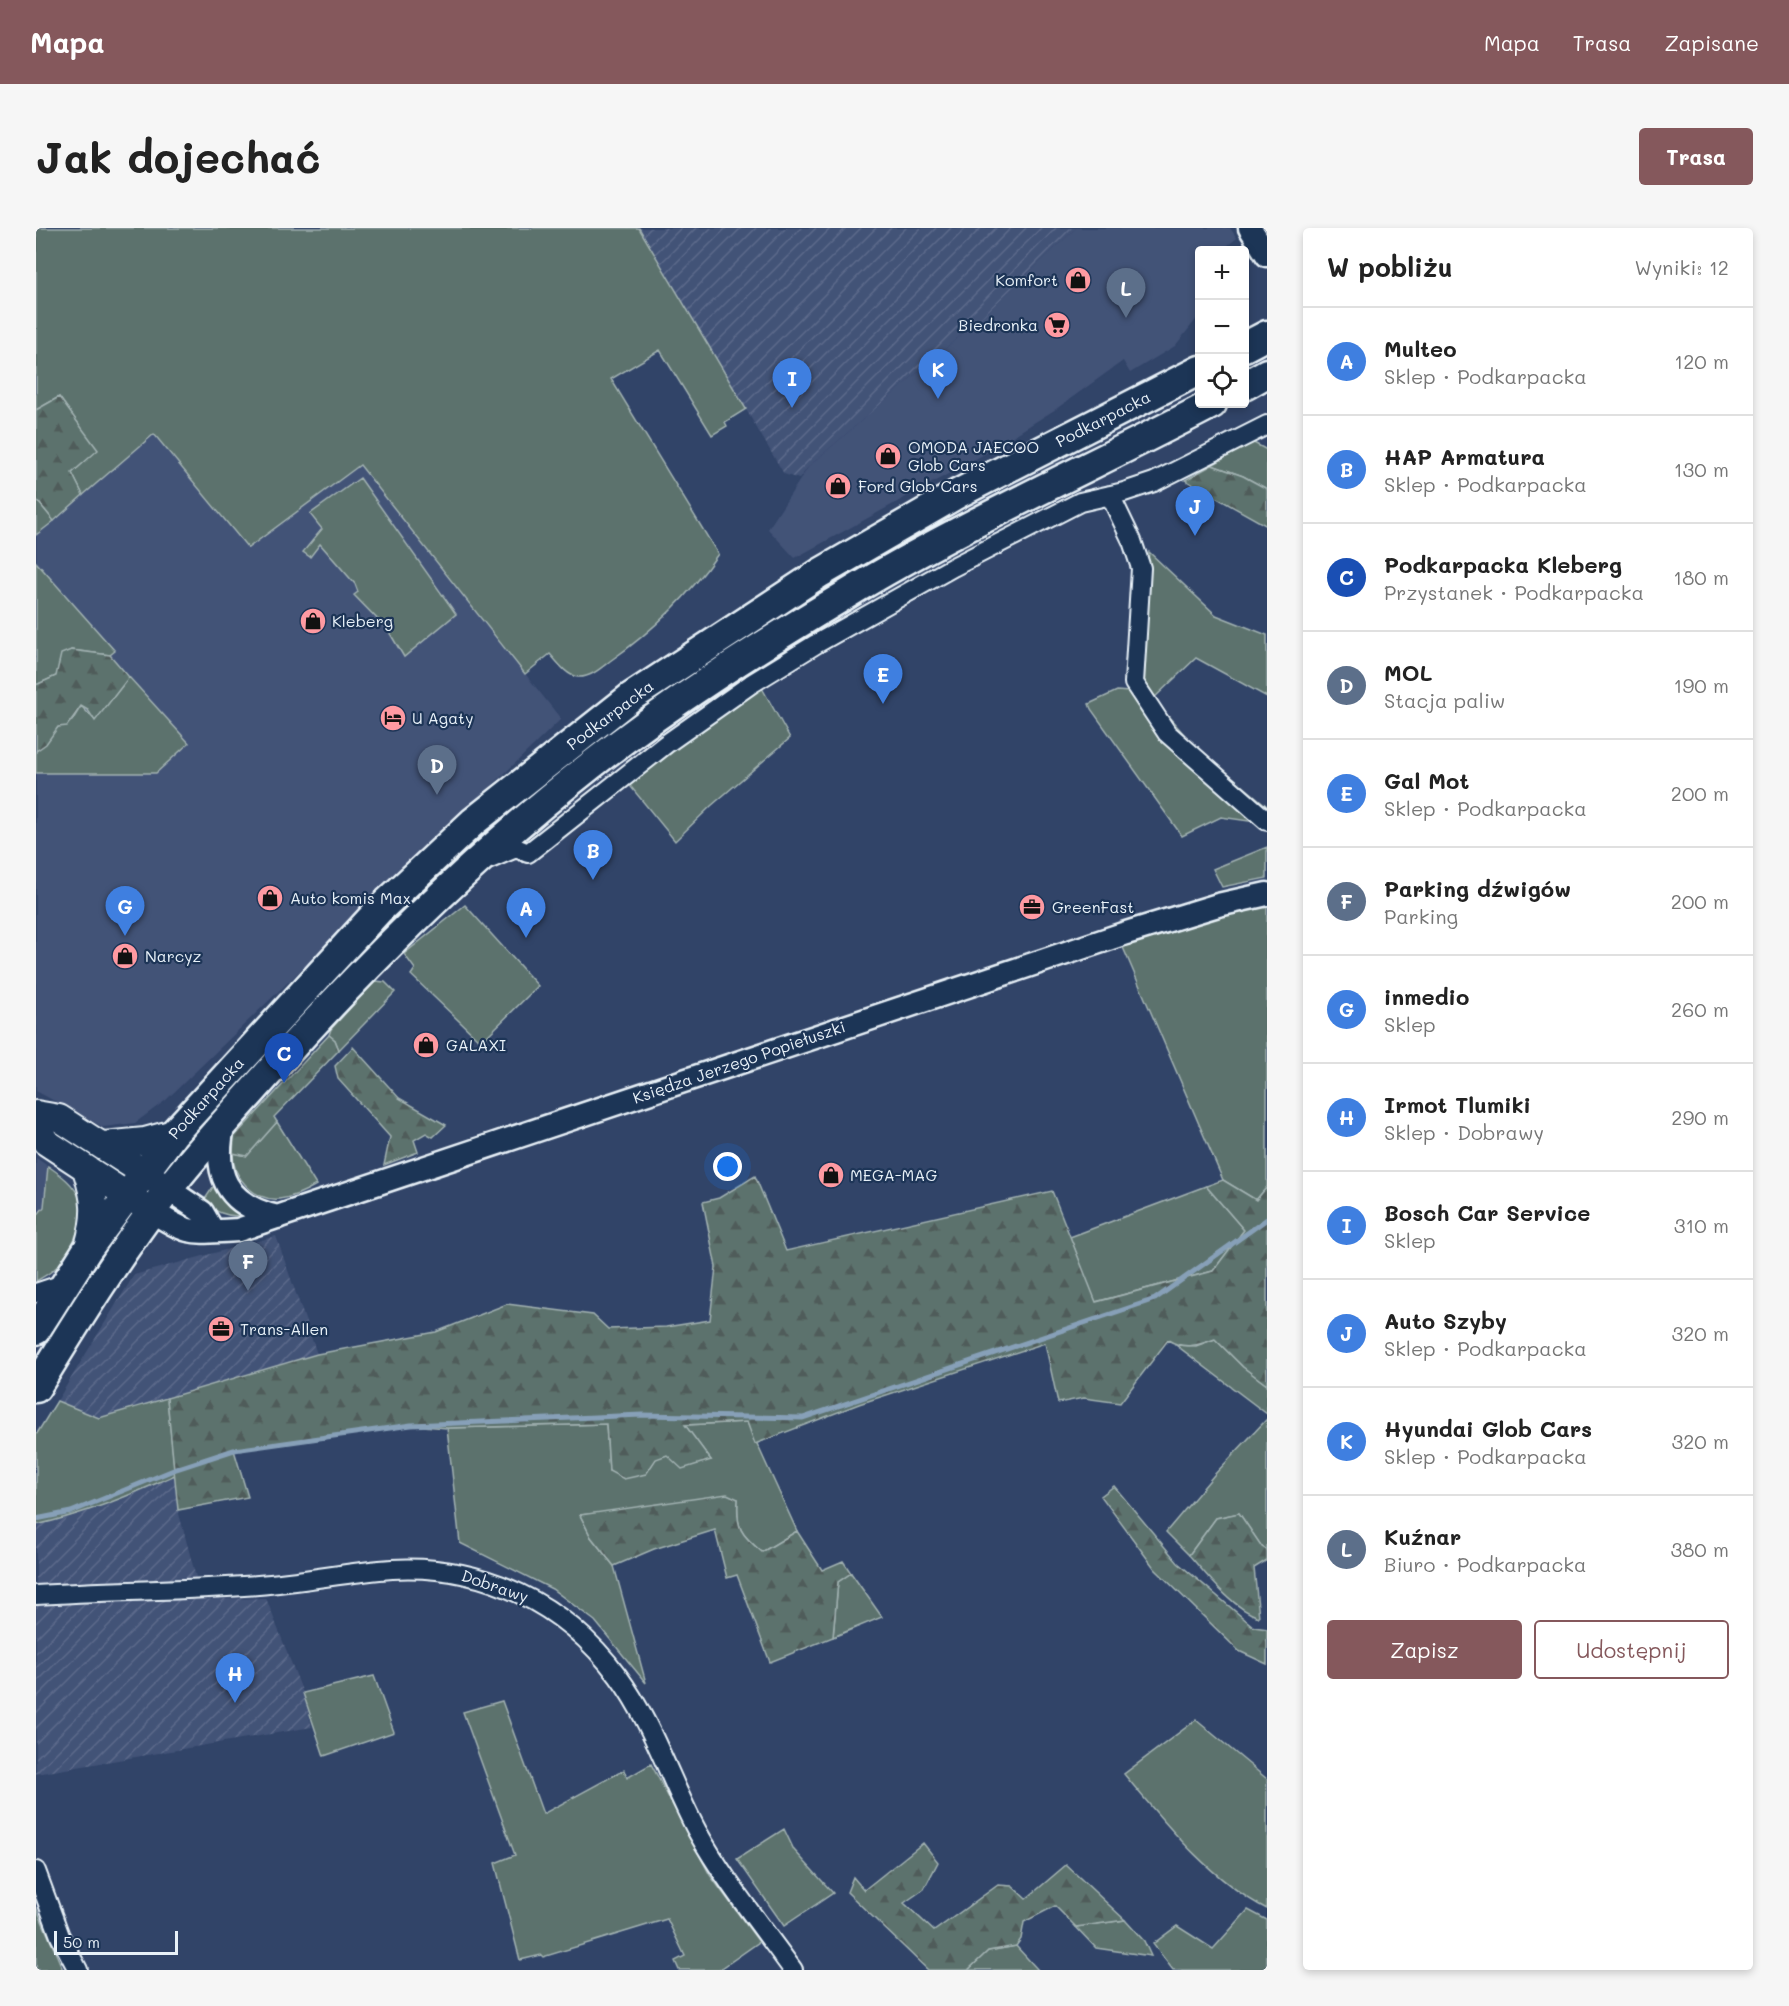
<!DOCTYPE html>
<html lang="pl">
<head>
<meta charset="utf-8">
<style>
	body { margin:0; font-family:Mali,sans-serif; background:#f6f6f6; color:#222 }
	.controls { position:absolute; right:18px; top:18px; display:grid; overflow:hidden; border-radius:6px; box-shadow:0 3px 9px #0003 }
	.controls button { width:54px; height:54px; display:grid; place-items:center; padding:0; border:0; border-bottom:2px solid #e0e0e0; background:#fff; color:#222; font:30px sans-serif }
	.scale { position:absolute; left:18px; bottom:15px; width:124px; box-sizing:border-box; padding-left:6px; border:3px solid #e8f1f8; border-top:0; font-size:16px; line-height:21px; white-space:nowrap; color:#e8f1f8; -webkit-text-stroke:4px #1d3557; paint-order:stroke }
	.you { position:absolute; left:692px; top:939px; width:21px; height:21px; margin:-15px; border:4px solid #fff; border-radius:50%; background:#1a73e8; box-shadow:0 0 0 9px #1a73e833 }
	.badge { display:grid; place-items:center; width:39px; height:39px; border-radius:50%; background:#85585c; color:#fff; font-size:20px; font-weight:700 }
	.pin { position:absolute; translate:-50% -50px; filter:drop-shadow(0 2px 3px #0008) }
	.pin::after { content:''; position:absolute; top:32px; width:21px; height:18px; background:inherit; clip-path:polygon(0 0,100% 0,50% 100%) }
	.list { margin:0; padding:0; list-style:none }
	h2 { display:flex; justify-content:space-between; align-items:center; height:78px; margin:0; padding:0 24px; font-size:26px }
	h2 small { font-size:20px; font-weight:400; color:#767676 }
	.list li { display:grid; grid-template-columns:39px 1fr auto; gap:18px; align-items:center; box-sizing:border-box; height:108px; padding:0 24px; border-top:2px solid #e0e0e0 }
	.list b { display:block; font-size:22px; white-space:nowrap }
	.list p { margin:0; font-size:20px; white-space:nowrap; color:#767676 }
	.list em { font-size:20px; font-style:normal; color:#767676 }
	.actions { display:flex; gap:12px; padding:18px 24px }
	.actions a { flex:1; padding:14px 0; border:2px solid #85585c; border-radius:6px; text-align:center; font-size:21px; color:#85585c }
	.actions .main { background:#85585c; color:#fff }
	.icon { flex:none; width:33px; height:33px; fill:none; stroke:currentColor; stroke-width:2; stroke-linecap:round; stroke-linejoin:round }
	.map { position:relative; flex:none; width:1231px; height:1742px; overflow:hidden; border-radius:6px }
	header { display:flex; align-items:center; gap:36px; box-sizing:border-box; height:84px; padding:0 30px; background:#85585c; color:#fff }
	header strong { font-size:28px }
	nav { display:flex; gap:33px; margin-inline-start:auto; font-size:21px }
	.intro { display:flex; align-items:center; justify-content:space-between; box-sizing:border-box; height:144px; padding:0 36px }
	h1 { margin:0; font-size:42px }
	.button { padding:15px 27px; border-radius:6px; background:#85585c; color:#fff; font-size:21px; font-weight:700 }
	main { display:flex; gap:36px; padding:0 36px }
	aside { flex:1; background:#fff; border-radius:6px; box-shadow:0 3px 9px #0003 }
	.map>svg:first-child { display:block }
	.built { fill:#425277 }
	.industrial { fill:url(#industrial-furrows) }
	.green { fill:#5c726d; stroke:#a2b2b2; stroke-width:1.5 }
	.forest { fill:url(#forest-firs); stroke:#a2b2b2; stroke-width:1.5 }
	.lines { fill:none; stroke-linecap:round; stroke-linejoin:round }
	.stream { stroke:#87a0b8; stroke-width:5 }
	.minor-casing { stroke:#e8f1f8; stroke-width:22 }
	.tertiary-casing { stroke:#e8f1f8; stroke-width:27 }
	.secondary-casing { stroke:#e8f1f8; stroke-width:30 }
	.primary-casing { stroke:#e8f1f8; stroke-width:33 }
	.minor { stroke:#1d3557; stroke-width:18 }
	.tertiary { stroke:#1d3557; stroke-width:22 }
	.secondary { stroke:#1d3557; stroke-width:26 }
	.primary { stroke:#1d3557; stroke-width:28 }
	.labels { text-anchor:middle; stroke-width:4.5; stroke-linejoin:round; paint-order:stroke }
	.poi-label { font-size:16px; fill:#e8f1f8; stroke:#1d3557; text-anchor:start }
	.street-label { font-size:16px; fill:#e8f1f8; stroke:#1d3557 }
</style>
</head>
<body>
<header>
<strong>Mapa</strong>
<nav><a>Mapa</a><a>Trasa</a><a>Zapisane</a></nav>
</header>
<div class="intro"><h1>Jak dojechać</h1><a class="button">Trasa</a></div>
<main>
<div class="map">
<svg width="1231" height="1742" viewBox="0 0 1231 1742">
	<defs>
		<pattern id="industrial-furrows" width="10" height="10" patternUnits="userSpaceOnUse" patternTransform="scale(1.5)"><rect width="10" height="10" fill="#425277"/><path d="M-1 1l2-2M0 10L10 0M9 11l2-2" fill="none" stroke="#5d6b8b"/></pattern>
		<pattern id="forest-firs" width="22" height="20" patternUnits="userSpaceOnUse" patternTransform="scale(1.5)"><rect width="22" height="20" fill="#5c726d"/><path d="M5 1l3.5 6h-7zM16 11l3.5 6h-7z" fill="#505b5a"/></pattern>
	</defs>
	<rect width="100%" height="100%" fill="#314468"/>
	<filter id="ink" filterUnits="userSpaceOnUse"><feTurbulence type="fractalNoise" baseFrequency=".0167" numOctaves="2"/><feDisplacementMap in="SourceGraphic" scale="12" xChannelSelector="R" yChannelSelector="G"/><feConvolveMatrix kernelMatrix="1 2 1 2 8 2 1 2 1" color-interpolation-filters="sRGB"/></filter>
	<g filter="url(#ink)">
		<path class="built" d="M 1040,0 L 1194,0 L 1201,10 L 1191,18 L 1191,22 L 1164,22 L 1163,88 L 1139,118 L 1094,145 L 1087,133 L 1020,181 L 945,228 L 759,330 L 732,301 L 773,238 L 948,87 Z
			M 118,206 L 212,320 L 324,237 L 525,491 L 130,872 L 99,895 L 67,899 L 0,863 L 0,545 L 120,545 L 153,515 L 74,427 L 79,422 L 0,334 L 0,307 Z
			M 0,930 L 12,938 L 8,979 L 0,989 Z"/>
		<path class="industrial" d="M 603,0 L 1040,0 L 948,87 L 773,238 L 763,251 L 748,246 Z
			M 240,1008 L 281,1126 L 63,1190 L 21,1173 L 98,1047 Z
			M 139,1247 L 142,1282 L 160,1349 L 150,1372 L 230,1370 L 267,1465 L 276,1499 L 0,1546 L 0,1297 L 35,1289 L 84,1272 Z"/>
		<path class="green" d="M 0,0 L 603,0 L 710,181 L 689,194 L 691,198 L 676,207 L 624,122 L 575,151 L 682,326 C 652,369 617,403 574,433 C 565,440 554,450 542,449 C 531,448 521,434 514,426 L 489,446 L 324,237 L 212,320 L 118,206 L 47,267 L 36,245 L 61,222 L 23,169 L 0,182 Z
			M 1216,214 L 1231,222 L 1231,261 L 1207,248 L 1176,237 Z
			M 324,250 L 420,386 L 368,429 L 352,402 L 318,367 L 322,364 L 319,356 L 284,316 L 274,329 L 267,324 L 286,301 L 274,286 Z
			M 0,271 L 18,293 L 0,307 Z
			M 1113,324 L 1180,387 L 1231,407 L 1231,469 L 1160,430 L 1117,471 L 1155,514 L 1231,578 L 1231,586 C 1190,550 1126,507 1105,456 C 1098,439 1111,348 1113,324 Z
			M 0,334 L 79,423 L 74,427 L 35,422 L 20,448 L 0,457 Z
			M 93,449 L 153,515 L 120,545 L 0,545 L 0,523 L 22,499 L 36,493 L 45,478 L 59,492 Z
			M 726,460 L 754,510 L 675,578 L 639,613 L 591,554 Z
			M 1081,463 L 1093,464 L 1220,594 L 1185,589 L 1146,608 L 1055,481 L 1053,476 Z
			M 1231,619 L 1231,650 L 1186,659 L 1177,641 Z
			M 1231,675 L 1231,959 L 1220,972 L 1187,952 L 1086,717 Z
			M 429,677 L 502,758 L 445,814 L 375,747 L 379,741 L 368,726 Z
			M 339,753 L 349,754 L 359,764 L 303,822 L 299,812 L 293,807 L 295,801 Z
			M 241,894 L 280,957 C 270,963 255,970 243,971 C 218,973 196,949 197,925 L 211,928 Z
			M 12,938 C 25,947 38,956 44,971 C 52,991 32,1031 16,1043 C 11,1047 5,1050 0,1053 L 0,989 L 8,979 Z
			M 181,953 L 205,981 L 206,987 C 191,990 179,983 167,974 Z
			M 1170,958 L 1208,1002 L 1177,1043 L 1059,1074 L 1034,1009 Z
			M 1179,1111 L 1207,1139 L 1231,1157 L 1231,1186 L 1140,1117 L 1160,1118 Z
			M 131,1170 L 139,1247 C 93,1268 49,1286 0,1297 L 0,1207 L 21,1173 L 63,1190 Z
			M 1231,1191 L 1231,1322 L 1226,1319 L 1203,1285 L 1180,1290 L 1153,1327 L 1130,1304 L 1178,1247 Z
			M 711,1194 L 761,1303 L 726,1324 C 704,1306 700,1300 702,1271 L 544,1287 L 555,1309 L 578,1338 L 610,1455 L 559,1393 L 516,1361 L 424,1315 L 411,1200 L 570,1196 L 573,1243 L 610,1246 L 620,1230 L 631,1227 L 675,1232 L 649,1197 Z
			M 815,1345 L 846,1389 L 797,1409 L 802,1354 Z
			M 338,1448 L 358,1504 L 288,1528 L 267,1465 Z
			M 466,1473 L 507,1586 L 588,1542 L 591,1550 L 615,1536 L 674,1647 L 723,1714 L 683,1742 L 643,1742 L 639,1733 L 649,1728 L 631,1691 L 507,1729 L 505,1727 L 484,1732 L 459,1635 L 479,1627 L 427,1484 Z
			M 1160,1492 L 1231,1551 L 1231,1681 C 1173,1651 1129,1595 1088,1546 Z
			M 748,1601 L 758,1622 L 797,1665 L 748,1698 L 701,1631 Z
			M 0,1679 L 27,1742 L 0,1742 Z
			M 1212,1682 L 1231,1692 L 1231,1742 L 1137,1742 L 1117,1716 L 1141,1698 L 1177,1721 Z
			M 1089,1692 L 1108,1713 L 1115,1728 L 1060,1720 L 1040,1699 Z
			M 980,1718 L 1002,1742 L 932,1742 L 952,1723 Z"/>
		<path class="forest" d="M 23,169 L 62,222 L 36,245 L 47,267 L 18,293 L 0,271 L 0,182 Z
			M 1176,237 L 1207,248 L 1231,261 L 1231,298 L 1149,252 Z
			M 35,422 L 74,427 L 93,449 L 59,493 L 52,482 L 45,478 L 31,498 L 22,499 L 10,516 L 0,523 L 0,457 L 20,448 L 25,426 Z
			M 293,807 L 299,812 L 303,822 L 238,889 L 241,894 L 211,928 L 197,925 L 198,909 Z
			M 317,819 L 363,870 L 410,897 L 397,909 L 390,905 L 378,912 L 382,924 L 348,937 L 354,909 L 302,851 L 299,838 Z
			M 719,948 L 750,1023 L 1016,963 L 1060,1074 L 1177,1043 L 1208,1002 L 1170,958 L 1187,952 L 1220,972 L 1231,959 L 1231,1157 L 1207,1139 L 1179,1111 C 1163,1117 1148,1122 1132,1112 L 1084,1175 L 1048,1170 L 1022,1175 L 1009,1115 L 823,1176 L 719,1216 L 711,1194 L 649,1197 L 675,1232 L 646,1241 L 631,1227 L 620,1231 L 610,1246 L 588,1251 L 573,1243 L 570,1196 L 411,1200 L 375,1197 L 198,1222 L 212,1269 L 142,1282 L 131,1170 L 281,1126 L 400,1104 L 471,1076 L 557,1087 L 572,1101 L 630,1099 L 674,1092 L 680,1039 L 667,974 L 683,970 Z
			M 1078,1258 L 1142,1335 L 1218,1399 L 1231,1401 L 1231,1436 L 1203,1423 L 1119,1341 L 1065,1268 Z
			M 691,1266 L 702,1271 C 700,1300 704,1306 726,1324 L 761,1303 L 786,1342 L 807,1333 L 815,1345 L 802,1354 L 797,1409 L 734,1434 L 701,1347 L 691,1350 L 679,1302 L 618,1321 L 578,1338 L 555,1309 L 544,1287 Z
			M 1203,1285 L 1226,1319 L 1231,1322 L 1231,1332 L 1218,1340 L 1223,1389 C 1197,1381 1170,1346 1153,1327 L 1180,1290 Z
			M 887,1615 L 902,1634 L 888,1661 L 868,1675 L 898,1703 L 962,1657 L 976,1658 L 990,1671 L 1030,1637 L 1089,1692 L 1040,1699 L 1019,1678 L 988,1694 L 985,1711 L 980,1718 L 952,1723 L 932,1742 L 892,1742 L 811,1664 L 817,1649 L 828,1662 Z"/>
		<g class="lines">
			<path class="stream" d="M 0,1291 L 35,1284 L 140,1241 L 198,1222 L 375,1197 L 606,1187 L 767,1190 L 1119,1071 L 1231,991"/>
			<defs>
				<path id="minor" d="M 1074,267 L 1096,313 L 1105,340 L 1098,455 L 1131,505 L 1231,593
					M 454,631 L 480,620 L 492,625 L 630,516 L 715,456 L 780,416 L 917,339 L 1044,274 L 1088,264 L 1118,254 L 1231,197
					M 0,1065 L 30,1055
					M 0,1367 C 74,1362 148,1363 222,1357 C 267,1354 312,1344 356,1341 C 447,1336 528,1375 582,1448 C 616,1494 634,1552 661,1603 C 688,1652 724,1696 757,1742
					M 0,1643 L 24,1708 L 42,1742"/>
				<path id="tertiary" d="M 1214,0 L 1231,27
					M 188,894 C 176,945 189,977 242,989
					M 132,961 L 166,984 L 177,1003
					M 116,983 C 155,1009 157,1004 202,1002 L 1087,706 L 1182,677 L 1231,666"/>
				<path id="secondary" d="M 0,886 L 23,890 L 125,956
					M 0,898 L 10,914 L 109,979
					M 68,917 L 109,913 L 138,905
					M 50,941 C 60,972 61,987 52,1019"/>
				<path id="primary" d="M 1208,119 L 1231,107
					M 1208,158 L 1231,145
					M 0,1102 L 51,1022 L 138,905 L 343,682 L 437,594 L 595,469 L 784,345 L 921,266 L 1164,142
					M 0,1160 C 41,1093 82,1027 130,964 C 163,921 201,881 237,840 C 335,731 439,628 554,538 C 634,475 721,420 808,368 C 926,296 1054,240 1176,176"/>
			</defs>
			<use href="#minor" class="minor-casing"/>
			<use href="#tertiary" class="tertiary-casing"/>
			<use href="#secondary" class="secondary-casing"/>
			<use href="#primary" class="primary-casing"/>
			<use href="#minor" class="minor"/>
			<use href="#tertiary" class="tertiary"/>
			<use href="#secondary" class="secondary"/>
			<use href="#primary" class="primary"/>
		</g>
	</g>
	<defs>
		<symbol id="shop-disc" viewBox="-11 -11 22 22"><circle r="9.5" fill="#ff9aa2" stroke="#1d3557"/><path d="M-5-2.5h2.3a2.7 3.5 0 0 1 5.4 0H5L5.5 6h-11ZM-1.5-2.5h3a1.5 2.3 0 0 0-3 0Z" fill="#111"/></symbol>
		<symbol id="supermarket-disc" viewBox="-11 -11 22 22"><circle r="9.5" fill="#ff9aa2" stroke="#1d3557"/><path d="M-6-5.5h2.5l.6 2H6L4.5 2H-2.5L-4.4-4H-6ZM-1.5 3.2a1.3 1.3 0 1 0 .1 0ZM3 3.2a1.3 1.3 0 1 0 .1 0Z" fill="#111"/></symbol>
		<symbol id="hotel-disc" viewBox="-11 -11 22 22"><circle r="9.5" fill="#ff9aa2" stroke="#1d3557"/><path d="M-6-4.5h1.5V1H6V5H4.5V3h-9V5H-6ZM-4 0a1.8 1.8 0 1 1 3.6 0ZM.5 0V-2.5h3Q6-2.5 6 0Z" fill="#111"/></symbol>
		<symbol id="office-disc" viewBox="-11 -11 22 22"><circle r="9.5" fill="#ff9aa2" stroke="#1d3557"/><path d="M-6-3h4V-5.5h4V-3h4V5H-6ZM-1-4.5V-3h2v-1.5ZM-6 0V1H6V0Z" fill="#111"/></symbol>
	</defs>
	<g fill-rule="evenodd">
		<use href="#shop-disc" x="1027" y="37" width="30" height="30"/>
		<use href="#supermarket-disc" x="1006" y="82" width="30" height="30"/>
		<use href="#shop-disc" x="837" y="213" width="30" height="30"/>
		<use href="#shop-disc" x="787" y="243" width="30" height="30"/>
		<use href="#shop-disc" x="262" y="378" width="30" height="30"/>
		<use href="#hotel-disc" x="342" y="475" width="30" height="30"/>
		<use href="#shop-disc" x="219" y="655" width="30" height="30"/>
		<use href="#office-disc" x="981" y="664" width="30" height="30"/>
		<use href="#shop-disc" x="74" y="713" width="30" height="30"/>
		<use href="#shop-disc" x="375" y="802" width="30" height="30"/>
		<use href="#shop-disc" x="780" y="932" width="30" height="30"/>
		<use href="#office-disc" x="170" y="1086" width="30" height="30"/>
	</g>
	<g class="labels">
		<g class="poi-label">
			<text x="1022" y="58" text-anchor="end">Komfort</text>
			<text x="1002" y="103" text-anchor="end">Biedronka</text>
			<text x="872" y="225">OMODA JAECOO<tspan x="872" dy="18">Glob Cars</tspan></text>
			<text x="822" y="264">Ford Glob Cars</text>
			<text x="296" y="399">Kleberg</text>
			<text x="376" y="496">U Agaty</text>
			<text x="254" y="676">Auto komis Max</text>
			<text x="1016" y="685">GreenFast</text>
			<text x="109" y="734">Narcyz</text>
			<text x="410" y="823">GALAXI</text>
			<text x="814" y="953">MEGA-MAG</text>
			<text x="204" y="1107">Trans-Allen</text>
		</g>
		<g class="street-label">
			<text transform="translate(1067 191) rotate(-27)" y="6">Podkarpacka</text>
			<text transform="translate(574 487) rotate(-37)" y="6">Podkarpacka</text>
			<text transform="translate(703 834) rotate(-19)" y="6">Księdza Jerzego Popiełuszki</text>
			<text transform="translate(170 870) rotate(-48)" y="6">Podkarpacka</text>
			<text transform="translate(459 1358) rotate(19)" y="6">Dobrawy</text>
		</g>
	</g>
</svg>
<div class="controls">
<button>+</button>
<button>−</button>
<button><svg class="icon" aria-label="locate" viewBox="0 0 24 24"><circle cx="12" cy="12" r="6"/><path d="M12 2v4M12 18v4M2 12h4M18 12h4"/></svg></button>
</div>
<div class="scale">50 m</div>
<div class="you"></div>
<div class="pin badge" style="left:490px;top:710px;background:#3f7fe0">A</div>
<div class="pin badge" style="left:557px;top:652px;background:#3f7fe0">B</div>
<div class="pin badge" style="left:248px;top:855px;background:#1a4fb4">C</div>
<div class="pin badge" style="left:401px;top:567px;background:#5c6f8a">D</div>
<div class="pin badge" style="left:847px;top:476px;background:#3f7fe0">E</div>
<div class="pin badge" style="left:212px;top:1063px;background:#5c6f8a">F</div>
<div class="pin badge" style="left:89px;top:708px;background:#3f7fe0">G</div>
<div class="pin badge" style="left:199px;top:1475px;background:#3f7fe0">H</div>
<div class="pin badge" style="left:756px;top:180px;background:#3f7fe0">I</div>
<div class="pin badge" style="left:1159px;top:308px;background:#3f7fe0">J</div>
<div class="pin badge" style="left:902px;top:171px;background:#3f7fe0">K</div>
<div class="pin badge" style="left:1090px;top:90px;background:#5c6f8a">L</div>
</div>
<aside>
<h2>W pobliżu<small>Wyniki: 12</small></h2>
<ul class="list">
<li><span class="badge" style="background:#3f7fe0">A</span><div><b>Multeo</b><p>Sklep · Podkarpacka</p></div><em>120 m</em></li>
<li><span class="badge" style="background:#3f7fe0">B</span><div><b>HAP Armatura</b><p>Sklep · Podkarpacka</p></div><em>130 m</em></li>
<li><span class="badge" style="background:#1a4fb4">C</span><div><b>Podkarpacka Kleberg</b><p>Przystanek · Podkarpacka</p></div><em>180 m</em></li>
<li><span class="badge" style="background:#5c6f8a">D</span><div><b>MOL</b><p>Stacja paliw</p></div><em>190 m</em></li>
<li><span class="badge" style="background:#3f7fe0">E</span><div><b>Gal Mot</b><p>Sklep · Podkarpacka</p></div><em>200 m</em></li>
<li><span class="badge" style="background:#5c6f8a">F</span><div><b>Parking dźwigów</b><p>Parking</p></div><em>200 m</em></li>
<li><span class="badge" style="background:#3f7fe0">G</span><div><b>inmedio</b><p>Sklep</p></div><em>260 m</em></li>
<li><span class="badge" style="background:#3f7fe0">H</span><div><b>Irmot Tlumiki</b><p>Sklep · Dobrawy</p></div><em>290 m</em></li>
<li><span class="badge" style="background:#3f7fe0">I</span><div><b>Bosch Car Service</b><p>Sklep</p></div><em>310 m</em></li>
<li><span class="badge" style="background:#3f7fe0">J</span><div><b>Auto Szyby</b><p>Sklep · Podkarpacka</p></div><em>320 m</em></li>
<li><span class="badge" style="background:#3f7fe0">K</span><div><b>Hyundai Glob Cars</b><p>Sklep · Podkarpacka</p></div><em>320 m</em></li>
<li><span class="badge" style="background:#5c6f8a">L</span><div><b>Kuźnar</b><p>Biuro · Podkarpacka</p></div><em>380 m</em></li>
</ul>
<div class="actions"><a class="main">Zapisz</a><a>Udostępnij</a></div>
</aside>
</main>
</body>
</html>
